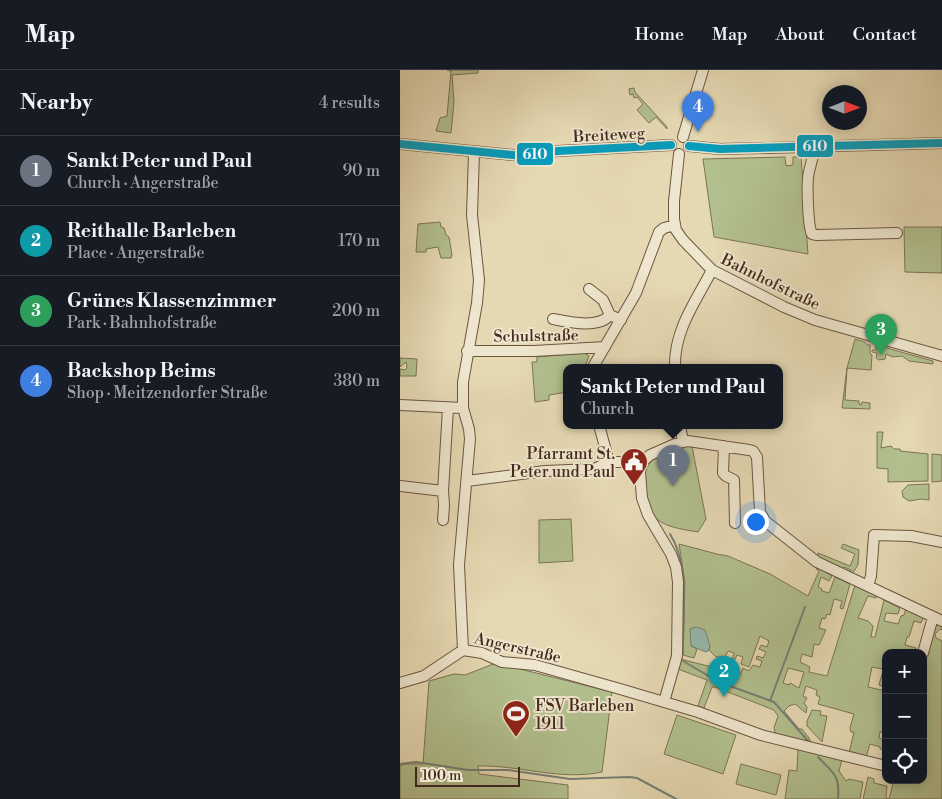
<!DOCTYPE html>
<html lang="en">
<head>
<meta charset="utf-8">
<style>
	body { margin:0; font-family:"Libre Bodoni",serif; background:#20242c; color:#f1f3f6 }
	.controls { position:absolute; right:15px; bottom:15px; display:grid; overflow:hidden; border-radius:10px; box-shadow:0 2px 12px #0003 }
	.controls button { width:45px; height:45px; display:grid; place-items:center; padding:0; border:0; border-bottom:1px solid #363941; background:#171b24; color:#f1f3f6; font:25px sans-serif }
	.compass { position:absolute; left:422px; top:15px; width:45px; height:45px; border-radius:50%; background:#171b24; box-shadow:0 2px 12px #0003; rotate:90deg }
	.scale { position:absolute; left:15px; bottom:12px; width:105px; box-sizing:border-box; padding-left:5px; border:2px solid #45291c; border-top:0; font-size:14px; line-height:18px; white-space:nowrap; color:#45291c; -webkit-text-stroke:4px #eee6ce; paint-order:stroke }
	.you { position:absolute; left:355px; top:451px; width:18px; height:18px; margin:-12px; border:4px solid #fff; border-radius:50%; background:#1a73e8; box-shadow:0 0 0 8px #1a73e833 }
	.badge { display:grid; place-items:center; width:32px; height:32px; border-radius:50%; background:#1a73e8; color:#fff; font-size:16px; font-weight:700 }
	.pin { position:absolute; translate:-50% -41px; filter:drop-shadow(0 1px 2px #0008) }
	.pin::after { content:''; position:absolute; top:26px; width:18px; height:15px; background:inherit; clip-path:polygon(0 0,100% 0,50% 100%) }
	.popup { position:absolute; left:163px; top:294px; width:220px; height:65px; box-sizing:border-box; display:grid; place-content:center; border-radius:10px; background:#171b24; filter:drop-shadow(0 1px 4px #0005); font-size:16px; white-space:nowrap; color:#9ea1a6 }
	.popup b { font-size:19px; color:#f1f3f6 }
	.popup::after { content:''; position:absolute; left:50%; top:100%; margin-left:-10px; border:10px solid transparent; border-top-color:#171b24 }
	.list { margin:0; padding:0; list-style:none }
	h2 { display:flex; justify-content:space-between; align-items:center; height:65px; margin:0; padding:0 20px; font-size:21px }
	h2 small { font-size:16px; font-weight:400; color:#9ea1a6 }
	.list li { display:grid; grid-template-columns:32px 1fr auto; gap:15px; align-items:center; box-sizing:border-box; height:70px; padding:0 20px; border-top:1px solid #363941 }
	.list b { display:block; font-size:19px; white-space:nowrap }
	.list p { margin:0; font-size:16px; white-space:nowrap; color:#9ea1a6 }
	.list em { font-size:16px; font-style:normal; color:#9ea1a6 }
	.icon { flex:none; width:28px; height:28px; fill:none; stroke:currentColor; stroke-width:2; stroke-linecap:round; stroke-linejoin:round }
	.map { position:relative; flex:none; width:542px; height:729px; overflow:hidden }
	header { display:flex; align-items:center; gap:30px; box-sizing:border-box; height:70px; padding:0 25px; background:#171b24; border-bottom:1px solid #363941 }
	header strong { font-size:24px }
	nav { display:flex; gap:28px; margin-inline-start:auto; font-size:18px }
	main { display:flex }
	aside { flex:1; background:#171b24 }
	.map>svg:first-child { display:block }
	.green { fill:#b2c08e; stroke:#7c7455; fill-rule:evenodd }
	.water { fill:#96bab0; stroke:#768075 }
	.lines { fill:none; stroke-linecap:round; stroke-linejoin:round }
	.stream { stroke:#768075; stroke-width:2 }
	.minor-casing { stroke:#6d5542; stroke-width:12 }
	.minor { stroke:#eee6ce; stroke-width:10 }
	.bus-1-casing { stroke:#eee6ce; stroke-width:11 }
	.bus-1 { stroke:#079cbc; stroke-width:8 }
	.labels { text-anchor:middle; stroke-width:4; stroke-linejoin:round; paint-order:stroke }
	.street-label { font-size:16px; fill:#45291c; stroke:#eee6ce }
	.poi-label { font-size:16px; fill:#45291c; stroke:#eee6ce; text-anchor:end }
	.line-badge { stroke:#eee6ce; stroke-width:2 }
	.badge-label { font-size:14px; text-anchor:middle; font-weight:bold; fill:#fff }
</style>
</head>
<body>
<header>
<strong>Map</strong>
<nav><a>Home</a><a>Map</a><a>About</a><a>Contact</a></nav>
</header>
<main>
<aside>
<h2>Nearby<small>4 results</small></h2>
<ul class="list">
<li><span class="badge" style="background:#6b7280">1</span><div><b>Sankt Peter und Paul</b><p>Church · Angerstraße</p></div><em>90 m</em></li>
<li><span class="badge" style="background:#0f9aa8">2</span><div><b>Reithalle Barleben</b><p>Place · Angerstraße</p></div><em>170 m</em></li>
<li><span class="badge" style="background:#2e9e5b">3</span><div><b>Grünes Klassenzimmer</b><p>Park · Bahnhofstraße</p></div><em>200 m</em></li>
<li><span class="badge" style="background:#3f7fe0">4</span><div><b>Backshop Beims</b><p>Shop · Meitzendorfer Straße</p></div><em>380 m</em></li>
</ul>
</aside>
<div class="map">
<svg width="542" height="729" viewBox="0 0 542 729">
	<rect width="100%" height="100%" fill="#e5d9b3"/>
	<filter id="stains"><feTurbulence type="fractalNoise" baseFrequency=".004" numOctaves="4"/><feColorMatrix values="0 0 0 0 .2 0 0 0 0 .09 0 0 0 0 .02 0 0 0 .5 -.17"/></filter>
	<radialGradient id="worn" r=".72"><stop offset=".6" stop-color="#630" stop-opacity="0"/><stop offset="1" stop-color="#630" stop-opacity=".3"/></radialGradient>
	<path class="green" d="M 47,0 L 78,0 L 78,3 L 52,5 L 54,32 L 51,63 L 36,61 L 40,48 L 47,46 L 51,1 Z
		M 234,18 L 235,22 L 267,57 L 267,59 L 256,47 L 249,53 L 237,40 L 243,34 L 237,27 L 234,28 L 233,24 L 230,25 L 229,19 Z
		M 385,87 L 386,96 L 393,95 L 393,87 L 401,87 L 408,184 L 314,167 L 303,89 Z
		M 40,152 L 41,157 L 44,158 L 46,165 L 49,167 L 52,185 L 51,188 L 41,188 L 38,177 L 26,179 L 26,182 L 16,182 L 18,154 Z
		M 504,157 L 542,157 L 542,203 L 505,202 Z
		M 455,269 L 465,272 L 467,275 L 470,275 L 470,283 L 472,285 L 471,300 L 447,298 L 445,330 L 459,331 L 459,334 L 461,335 L 462,332 L 470,333 L 470,339 L 442,338 L 447,298 Z
		M 476,275 L 533,291 L 533,294 L 509,291 L 502,286 L 493,287 L 486,284 L 485,289 L 479,290 L 476,288 L 477,283 L 472,282 L 472,280 L 476,280 Z
		M 184,283 L 189,286 L 185,297 L 167,297 L 167,322 L 149,325 L 149,330 L 135,332 L 132,292 L 137,292 L 137,287 Z
		M 0,288 L 17,289 L 16,306 L 0,306 L 0,299 L 5,300 L 7,298 L 6,292 L 0,297 Z
		M 477,362 L 483,362 L 481,378 L 491,376 L 494,379 L 500,379 L 500,381 L 528,384 L 528,411 L 488,412 L 488,399 L 477,398 Z
		M 281,376 L 292,376 L 306,449 L 298,462 C 267,457 247,454 244,418 C 243,408 244,401 250,393 C 258,384 271,381 281,376 Z
		M 532,384 L 542,385 L 542,411 L 532,412 Z
		M 529,414 L 529,430 L 521,429 L 509,431 L 503,427 L 502,421 L 508,415 Z
		M 171,449 L 173,491 L 139,493 L 139,450 Z
		M 279,474 L 317,484 L 328,486 L 370,504 L 408,526 L 419,501 L 416,499 L 417,497 L 432,506 L 429,511 L 421,507 L 418,517 L 422,519 L 422,521 L 429,523 L 435,507 L 450,514 L 443,539 L 440,538 L 442,531 L 434,529 L 430,545 L 427,544 L 425,549 L 422,548 L 419,558 L 426,560 L 419,575 L 414,574 L 412,587 L 402,584 L 400,592 L 410,597 L 409,602 L 427,606 L 455,515 L 467,522 L 468,520 L 477,525 L 476,528 L 468,526 L 458,548 L 468,551 L 473,556 L 471,567 L 475,567 L 484,530 L 500,538 L 498,544 L 486,543 L 484,551 L 498,554 L 501,546 L 504,545 L 506,538 L 527,548 L 529,551 L 523,548 L 521,553 L 514,551 L 509,567 L 507,567 L 505,575 L 516,578 L 515,583 L 486,583 L 486,617 L 479,615 L 484,597 L 482,599 L 472,597 L 468,617 L 486,621 L 486,658 L 484,663 L 480,662 L 479,668 L 485,670 L 483,679 L 480,679 L 480,677 L 470,674 L 466,687 L 449,683 L 454,662 L 451,662 L 450,658 L 454,644 L 418,634 L 420,627 L 416,625 L 417,620 L 406,616 L 403,626 L 407,628 L 404,633 L 407,637 L 406,643 L 395,634 L 389,636 L 384,641 L 399,659 L 402,659 L 409,668 L 411,673 L 376,665 L 374,658 L 378,646 L 374,640 L 315,617 L 312,617 L 304,638 L 298,636 L 307,610 L 278,599 L 280,589 L 312,597 L 315,594 L 323,592 L 324,599 L 340,605 L 343,598 L 349,601 L 353,595 L 360,597 L 362,591 L 356,589 L 357,586 L 363,588 L 366,582 L 359,579 L 361,575 L 367,577 L 369,571 L 360,566 L 349,597 L 341,594 L 343,587 L 337,585 L 334,591 L 332,590 L 334,583 L 328,581 L 325,587 L 316,587 L 309,580 L 310,575 L 291,576 L 297,579 L 294,588 L 283,585 L 285,512 ZM 388,598 L 404,602 L 399,618 L 390,613 L 389,615 L 383,613 Z
		M 443,474 L 459,480 L 458,495 L 452,504 L 450,504 L 451,500 L 444,497 L 442,500 L 418,488 L 418,483 L 450,496 L 455,484 L 441,478 Z
		M 535,552 L 542,555 L 542,560 L 540,559 L 535,564 L 536,568 L 542,571 L 542,729 L 463,729 L 468,707 L 474,709 L 474,713 L 487,716 L 486,728 L 489,729 L 494,710 L 523,710 L 523,596 Z
		M 96,593 L 212,622 L 202,702 C 161,711 120,695 78,696 L 79,704 L 168,715 L 168,729 L 0,729 L 0,696 L 5,694 L 23,694 L 29,611 L 54,604 L 65,605 Z
		M 412,640 L 421,641 L 420,645 L 427,646 L 422,672 L 407,656 L 407,651 Z
		M 277,645 L 336,665 L 323,704 L 264,684 Z
		M 398,679 L 442,690 L 439,701 L 446,711 L 449,709 L 463,712 L 460,729 L 385,729 L 389,700 L 397,701 Z
		M 341,694 L 381,705 L 376,725 L 336,714 Z"/>
	<path class="water" d="M 296,557 L 305,560 L 310,576 L 309,580 L 306,582 L 291,576 L 290,559 Z"/>
	<g class="lines">
		<path class="stream" d="M 270,464 C 291,496 282,547 283,584
			M 283,591 L 319,612 L 374,632 L 409,672
			M 370,631 L 405,537
			M 418,687 C 434,704 440,705 438,729
			M 0,694 L 16,692 L 68,700 L 108,700 L 170,709 L 229,707 L 237,708 L 276,729"/>
		<defs>
			<path id="minor" d="M 283,67 L 303,0
				M 0,74 L 123,86 L 158,81 L 271,75
				M 289,76 L 320,79 L 368,78 L 542,73
				M 414,77 C 414,88 409,97 408,108 C 407,118 408,157 412,164 L 417,165 L 497,163
				M 279,84 L 274,131 L 274,149 L 276,160 L 283,170 L 312,200 L 384,237 L 415,250 L 542,286
				M 189,219 L 203,230 L 210,245
				M 153,249 C 169,252 198,259 210,245 L 221,250
				M 67,281 L 134,281 L 205,277
				M 193,297 L 236,223 L 259,162 L 264,158 L 275,155
				M 275,297 C 274,260 296,231 312,200
				M 0,335 L 63,338
				M 199,355 L 209,392
				M 280,355 L 283,372
				M 324,376 L 323,403 L 326,406 L 334,410 L 335,453
				M 242,392 L 240,402 L 242,428 L 248,445 L 271,484 L 276,497 L 278,512 L 277,586 L 264,632
				M 67,411 L 145,401 L 194,399 L 209,392 L 242,392 L 250,385 L 275,374 L 288,371 L 349,380 L 353,381 L 357,387 L 360,442 L 365,451 L 417,492 L 542,551
				M 0,416 L 43,421 L 48,338
				M 43,450 L 44,435 L 43,421
				M 468,516 L 471,506 L 474,465 L 511,466 L 542,472
				M 63,580 L 59,495 L 70,369 L 69,359 L 63,338 L 63,312 L 77,233 L 79,210 L 72,145 L 74,82
				M 523,583 L 533,547
				M 0,613 L 24,606 L 63,580 L 82,583 L 102,592 L 135,595 L 220,619 L 298,642 L 361,665 L 486,696"/>
		</defs>
		<use href="#minor" class="minor-casing"/>
		<use href="#minor" class="minor"/>
		<defs>
			<path id="bus-1" d="M 0,74 L 123,86 L 158,81 L 271,75
				M 289,76 L 320,79 L 542,73"/>
		</defs>
		<use href="#bus-1" class="bus-1-casing"/>
		<use href="#bus-1" class="bus-1"/>
	</g>
	<defs>
		<symbol id="civic-pin" viewBox="-11 -11 22 30"><path d="M0 17L-7.5 6A9.5 9.5 0 1 1 7.5 6Z" fill="#8f2418" stroke="#eee6ce"/><path d="M-.6-6.5H3V-4.5H.6V-3L4-1V1h2V6H-6V1h2V-1L-.6-3ZM-1.2 2.5V6h2.4V2.5Z" fill="#fff"/></symbol>
		<symbol id="stadium-pin" viewBox="-11 -11 22 30"><path d="M0 17L-7.5 6A9.5 9.5 0 1 1 7.5 6Z" fill="#8f2418" stroke="#eee6ce"/><path d="M0-5a6.5 5 0 1 0 0 10a6.5 5 0 1 0 0-10ZM-3.5-1.8h7v3.6h-7Z" fill="#fff"/></symbol>
	</defs>
	<g fill-rule="evenodd">
		<use href="#civic-pin" x="218" y="376" width="32" height="43"/>
		<use href="#stadium-pin" x="100" y="628" width="32" height="43"/>
	</g>
	<g class="labels">
		<g class="street-label">
			<text transform="translate(209 64) rotate(-3)" y="6">Breiteweg</text>
			<text transform="translate(371 211) rotate(26)" y="6">Bahnhofstraße</text>
			<text transform="translate(136 265) rotate(-1)" y="6">Schulstraße</text>
			<text transform="translate(118 577) rotate(13)" y="6">Angerstraße</text>
		</g>
		<g class="poi-label">
			<text x="215" y="389">Pfarramt St.<tspan x="215" dy="18">Peter und Paul</tspan></text>
			<text x="135" y="641" text-anchor="start">FSV Barleben<tspan x="135" dy="18">1911</tspan></text>
		</g>
	</g>
	<g class="line-badge">
		<rect x="396" y="64" width="38" height="24" rx="5" fill="#079cbc"/>
		<rect x="116" y="72" width="38" height="24" rx="5" fill="#079cbc"/>
	</g>
	<g class="badge-label">
		<text x="415" y="81">610</text>
		<text x="135" y="89">610</text>
	</g>
	<rect width="100%" height="100%" filter="url(#stains)"/>
	<rect width="100%" height="100%" fill="url(#worn)"/>
</svg>
<div class="controls">
<button>+</button>
<button>−</button>
<button><svg class="icon" aria-label="locate" viewBox="0 0 24 24"><circle cx="12" cy="12" r="6"/><path d="M12 2v4M12 18v4M2 12h4M18 12h4"/></svg></button>
</div>
<svg class="compass" viewBox="-18 -18 36 36"><path d="M0-13l5 13h-10z" fill="#e53935"/><path d="M0 13l5-13h-10z" fill="#9ea1a6"/></svg>
<div class="scale">100 m</div>
<div class="you"></div>
<div class="pin badge" style="left:273px;top:416px;background:#6b7280">1</div>
<div class="popup"><b>Sankt Peter und Paul</b>Church</div>
<div class="pin badge" style="left:324px;top:627px;background:#0f9aa8">2</div>
<div class="pin badge" style="left:481px;top:285px;background:#2e9e5b">3</div>
<div class="pin badge" style="left:298px;top:62px;background:#3f7fe0">4</div>
</div>
</main>
</body>
</html>
